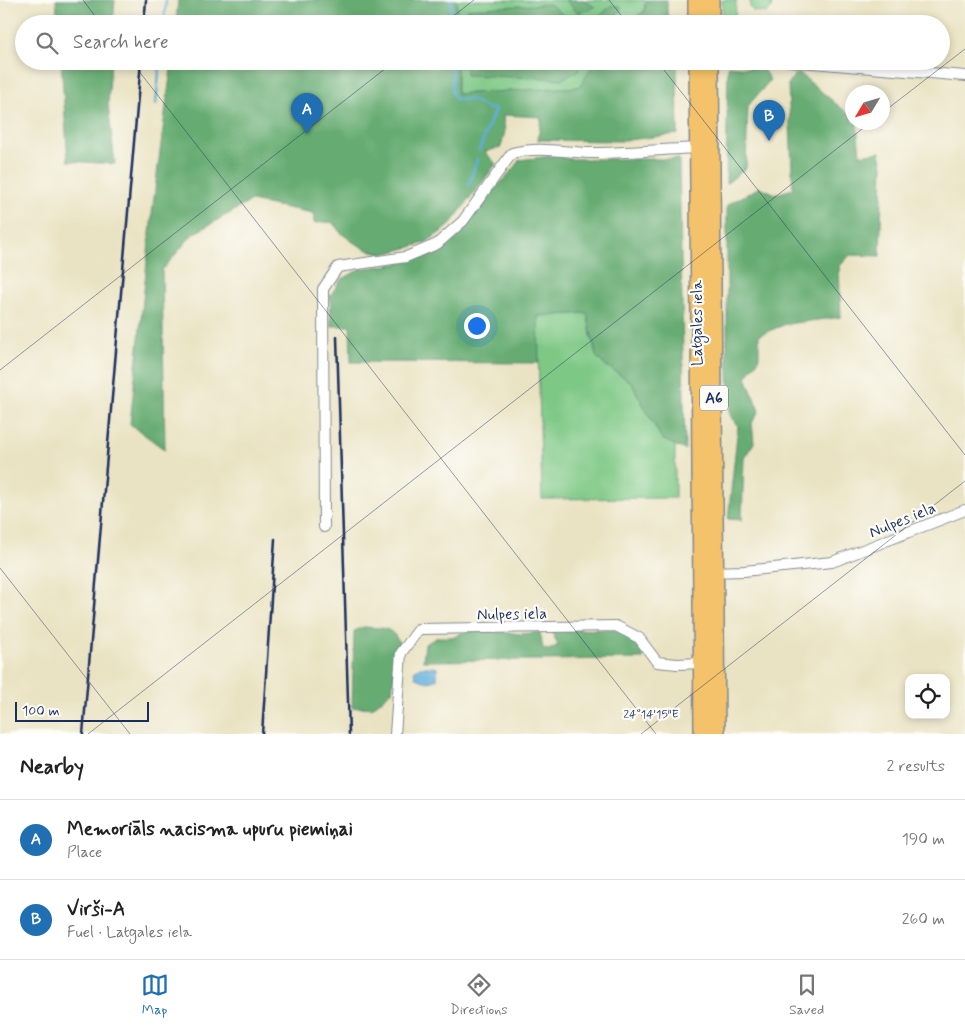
<!DOCTYPE html>
<html lang="en">
<head>
<meta charset="utf-8">
<style>
	body { margin:0; font-family:Mynerve,sans-serif; background:#f6f6f6; color:#222 }
	.controls { position:absolute; right:15px; bottom:15px; display:grid; overflow:hidden; border-radius:10px; box-shadow:0 2px 8px #0003 }
	.controls button { width:45px; height:45px; display:grid; place-items:center; padding:0; border:0; border-bottom:1px solid #e0e0e0; background:#fff; color:#222; font:25px sans-serif }
	.compass { position:absolute; left:845px; top:85px; width:45px; height:45px; border-radius:50%; background:#fff; box-shadow:0 2px 8px #0003; rotate:232deg }
	.scale { position:absolute; left:15px; bottom:12px; width:134px; box-sizing:border-box; padding-left:5px; border:2px solid #1b2f5e; border-top:0; font-size:14px; line-height:18px; white-space:nowrap; color:#1b2f5e; -webkit-text-stroke:4px #fdfcf7; paint-order:stroke }
	.you { position:absolute; left:476px; top:325px; width:18px; height:18px; margin:-12px; border:4px solid #fff; border-radius:50%; background:#1a73e8; box-shadow:0 0 0 8px #1a73e833 }
	.badge { display:grid; place-items:center; width:32px; height:32px; border-radius:50%; background:#1f6fb2; color:#fff; font-size:16px; font-weight:700 }
	.pin { position:absolute; translate:-50% -41px; filter:drop-shadow(0 1px 2px #0008) }
	.pin::after { content:''; position:absolute; top:26px; width:18px; height:15px; background:inherit; clip-path:polygon(0 0,100% 0,50% 100%) }
	.list { margin:0; padding:0; list-style:none }
	h2 { display:flex; justify-content:space-between; align-items:center; height:65px; margin:0; padding:0 20px; font-size:21px }
	h2 small { font-size:16px; font-weight:400; color:#767676 }
	.list li { display:grid; grid-template-columns:32px 1fr auto; gap:15px; align-items:center; box-sizing:border-box; height:80px; padding:0 20px; border-top:1px solid #e0e0e0 }
	.list b { display:block; font-size:19px; white-space:nowrap }
	.list p { margin:0; font-size:16px; white-space:nowrap; color:#767676 }
	.list em { font-size:16px; font-style:normal; color:#767676 }
	.icon { flex:none; width:28px; height:28px; fill:none; stroke:currentColor; stroke-width:2; stroke-linecap:round; stroke-linejoin:round }
	.map { position:relative; flex:none; width:965px; height:734px; overflow:hidden }
	.search { position:absolute; background:#fff; box-shadow:0 2px 8px #0003; left:15px; right:15px; top:15px; height:55px; display:flex; align-items:center; gap:12px; box-sizing:border-box; padding:0 18px; border-radius:28px; color:#767676; font-size:19px }
	.sheet { height:225px; background:#fff }
	nav { display:flex; justify-content:space-around; align-items:center; box-sizing:border-box; height:70px; border-top:1px solid #e0e0e0; background:#fff; font-size:14px; color:#767676 }
	nav a { display:grid; justify-items:center; gap:2px }
	nav .on { color:#1f6fb2 }
	.map>svg:first-child { display:block }
	.green { fill:#7ec885; stroke:#4c7c72 }
	.forest { fill:#66ac72; stroke:#406e68 }
	.water { fill:#61afda; stroke:#3e6f9c }
	.lines { fill:none; stroke-linecap:round; stroke-linejoin:round }
	.stream { stroke:#61afda; stroke-width:2.5 }
	.minor-casing { stroke:#828990; stroke-width:12 }
	.highway-casing { stroke:#828990; stroke-width:18 }
	.minor { stroke:#fff; stroke-width:10 }
	.highway { stroke:#f3c26a; stroke-width:15 }
	.rail { stroke:#1b2f5e; stroke-width:2.5 }
	.ticks { fill:none; stroke:#1b2f5e; stroke-width:1; stroke-opacity:0.45 }
	.labels { text-anchor:middle; stroke-width:4.5; stroke-linejoin:round; paint-order:stroke }
	.shield { fill:#fdfcf7; stroke:#5f6c8c; stroke-width:1 }
	.shield-label { font-size:15px; font-weight:bold; fill:#1b2f5e }
	.street-label { font-size:16px; fill:#1b2f5e; stroke:#fdfcf7 }
	.ticks-label { font-size:12px; text-anchor:middle; fill:#1b2f5e; stroke:#fdfcf7; stroke-width:4.5; stroke-linejoin:round; paint-order:stroke }
</style>
</head>
<body>
<div class="map">
<svg width="965" height="734" viewBox="0 0 965 734">
	<rect width="100%" height="100%" fill="#fdfcf7"/>
	<filter id="ink" filterUnits="userSpaceOnUse"><feTurbulence type="fractalNoise" baseFrequency=".02" numOctaves="2"/><feDisplacementMap in="SourceGraphic" scale="10" xChannelSelector="R" yChannelSelector="G"/><feConvolveMatrix kernelMatrix="1 2 1 2 8 2 1 2 1" color-interpolation-filters="sRGB"/></filter>
	<filter id="wash" filterUnits="userSpaceOnUse"><feTurbulence type="fractalNoise" baseFrequency=".0096" numOctaves="4" result="noise"/><feDisplacementMap in="SourceGraphic" scale="20" xChannelSelector="R" yChannelSelector="G"/><feGaussianBlur stdDeviation="1.12" result="paint"/><feColorMatrix in="noise" values="0 0 0 0 0 0 0 0 0 0 0 0 0 0 0 0 0 1.4 0 .05"/><feComposite in="paint" operator="in"/></filter>
	<g filter="url(#wash)">
		<rect width="100%" height="100%" fill="#eae3c3"/>
		<path class="green" d="M 457,0 L 645,0 L 644,12 L 626,24 L 457,24 Z
			M 722,0 L 736,0 L 735,24 L 722,24 Z
			M 750,0 L 772,0 L 771,9 L 767,13 L 753,11 L 750,7 Z
			M 457,61 L 596,61 L 579,87 L 457,94 Z
			M 588,313 L 591,337 L 603,363 L 631,382 L 662,439 L 675,445 L 675,498 L 542,499 L 537,316 Z"/>
		<path class="forest" d="M 56,0 L 115,0 L 113,24 L 58,24 Z
			M 178,0 L 457,0 L 457,24 L 176,24 Z
			M 565,0 L 583,0 L 595,7 L 578,13 Z
			M 647,0 L 667,0 L 667,13 L 671,24 L 626,24 L 644,12 Z
			M 550,4 L 567,18 L 579,24 L 467,24 L 467,9 Z
			M 611,5 L 622,8 L 610,24 L 583,24 L 594,22 Z
			M 61,61 L 111,61 L 108,104 L 115,164 L 68,161 Z
			M 172,61 L 457,61 L 457,94 L 579,87 L 596,61 L 677,61 L 678,134 L 620,141 L 538,140 L 541,117 L 503,115 L 505,131 L 501,147 L 485,152 L 496,164 L 448,227 L 425,243 L 384,254 L 368,250 L 353,242 L 341,233 L 332,222 L 314,223 L 313,213 L 251,201 L 193,234 L 162,270 L 165,450 L 130,424 L 153,205 Z
			M 466,61 L 584,61 L 577,72 L 562,79 L 466,75 Z
			M 728,66 L 763,69 L 770,80 L 748,106 L 746,168 L 726,184 Z
			M 799,73 L 852,117 L 852,122 L 857,123 L 860,155 L 880,152 L 883,166 L 880,256 L 850,255 L 839,267 L 841,317 L 786,324 L 759,335 L 759,359 L 746,377 L 759,411 L 752,423 L 754,443 L 744,458 L 742,520 L 728,519 L 738,426 L 730,415 L 727,353 L 727,205 L 760,187 L 776,194 L 793,189 L 788,84 L 795,74 Z
			M 559,155 L 567,159 L 679,159 L 685,450 L 662,439 L 631,382 L 602,363 L 596,356 L 587,313 L 538,316 L 539,363 L 351,362 L 350,326 L 331,326 L 330,296 L 341,280 L 360,269 L 395,264 L 428,253 L 456,239 L 493,191 L 516,166 L 519,160 Z
			M 364,627 C 385,629 391,625 401,646 L 396,659 L 392,691 L 372,708 L 362,707 L 352,708 L 354,631 Z
			M 557,629 L 617,630 L 636,641 L 644,659 L 423,661 L 425,644 L 438,637 L 455,637 L 465,631 L 504,632 L 521,634 L 540,632 L 543,649 L 549,650 L 558,645 L 552,632 Z"/>
		<path class="water" d="M 420,667 L 434,667 L 437,668 L 437,679 C 430,684 424,681 416,678 L 414,671 Z"/>
		<g class="lines">
			<path class="stream" d="M 451,0 L 452,24
				M 164,24 L 166,0
				M 452,61 L 452,93 L 456,100 L 470,99 L 489,109 L 495,109 L 479,151
				M 156,104 L 160,61
				M 469,185 L 477,159"/>
		</g>
	</g>
	<g filter="url(#ink)">
		<g class="lines">
			<defs>
				<path id="minor" d="M 789,61 L 965,76
					M 324,527 L 323,289 L 338,267 L 406,257 L 437,244 L 463,221 L 512,153 C 538,146 563,152 589,153 C 627,153 665,149 703,148
					M 709,572 L 744,571 L 832,562 L 965,510
					M 395,734 L 401,653 L 419,629 L 616,626 L 639,638 L 657,662 L 677,664 L 702,663"/>
				<path id="highway" d="M 696,0 L 696,24
					M 711,0 L 711,24
					M 697,61 L 702,734
					M 711,61 L 717,734"/>
			</defs>
			<use href="#minor" class="minor-casing"/>
			<use href="#highway" class="highway-casing"/>
			<use href="#minor" class="minor"/>
			<use href="#highway" class="highway"/>
			<path class="rail" d="M 144,24 L 146,0
				M 337,337 L 349,734
				M 83,734 L 141,61
				M 262,734 L 275,539"/>
		</g>
	</g>
	<path class="ticks" d="M 83,0 L 101,24M 609,0 L 628,24M 443,24 L 474,0M 131,61 L 656,734M 657,61 L 965,455M 882,113 L 965,49M 0,370 L 395,61M 0,568 L 130,734M 88,734 L 871,122M 641,734 L 965,481"/>
	<g class="labels">
		<rect class="shield" x="700" y="385.5" width="28" height="25" rx="4"/>
		<g class="shield-label">
			<text x="714" y="403">A6</text>
		</g>
		<g class="street-label">
			<text transform="translate(696 323) rotate(-90)" y="6">Latgales iela</text>
			<text transform="translate(902 519) rotate(-22)" y="6">Nulpes iela</text>
			<text transform="translate(512 613) rotate(-1)" y="6">Nulpes iela</text>
		</g>
	</g>
	<g class="ticks-label">
		<text x="651" y="718">24°14'15"E</text>
	</g>
</svg>
<div class="controls">
<button><svg class="icon" aria-label="locate" viewBox="0 0 24 24"><circle cx="12" cy="12" r="6"/><path d="M12 2v4M12 18v4M2 12h4M18 12h4"/></svg></button>
</div>
<svg class="compass" viewBox="-18 -18 36 36"><path d="M0-13l5 13h-10z" fill="#e53935"/><path d="M0 13l5-13h-10z" fill="#767676"/></svg>
<div class="scale">100 m</div>
<div class="you"></div>
<div class="pin badge" style="left:307px;top:134px">A</div>
<div class="pin badge" style="left:769px;top:141px">B</div>
<div class="search"><svg class="icon" aria-label="search" viewBox="0 0 24 24"><circle cx="10" cy="10" r="6"/><path d="M15 15l6 6"/></svg>Search here</div>
</div>
<section class="sheet">
<h2>Nearby<small>2 results</small></h2>
<ul class="list">
<li><span class="badge">A</span><div><b>Memoriāls nacisma upuru piemiņai</b><p>Place</p></div><em>190 m</em></li>
<li><span class="badge">B</span><div><b>Virši-A</b><p>Fuel · Latgales iela</p></div><em>260 m</em></li>
</ul>
</section>
<nav>
<a class="on"><svg class="icon" aria-label="map" viewBox="0 0 24 24"><path d="M3 6l6-2 6 2 6-2v14l-6 2-6-2-6 2zM9 4v14M15 6v14"/></svg>Map</a>
<a><svg class="icon" aria-label="directions" viewBox="0 0 24 24"><path d="M12 3l9 9-9 9-9-9zM9 14v-3h6M13 9l2 2-2 2"/></svg>Directions</a>
<a><svg class="icon" aria-label="saved" viewBox="0 0 24 24"><path d="M7 4h10v16l-5-4-5 4z"/></svg>Saved</a>
</nav>
</body>
</html>
